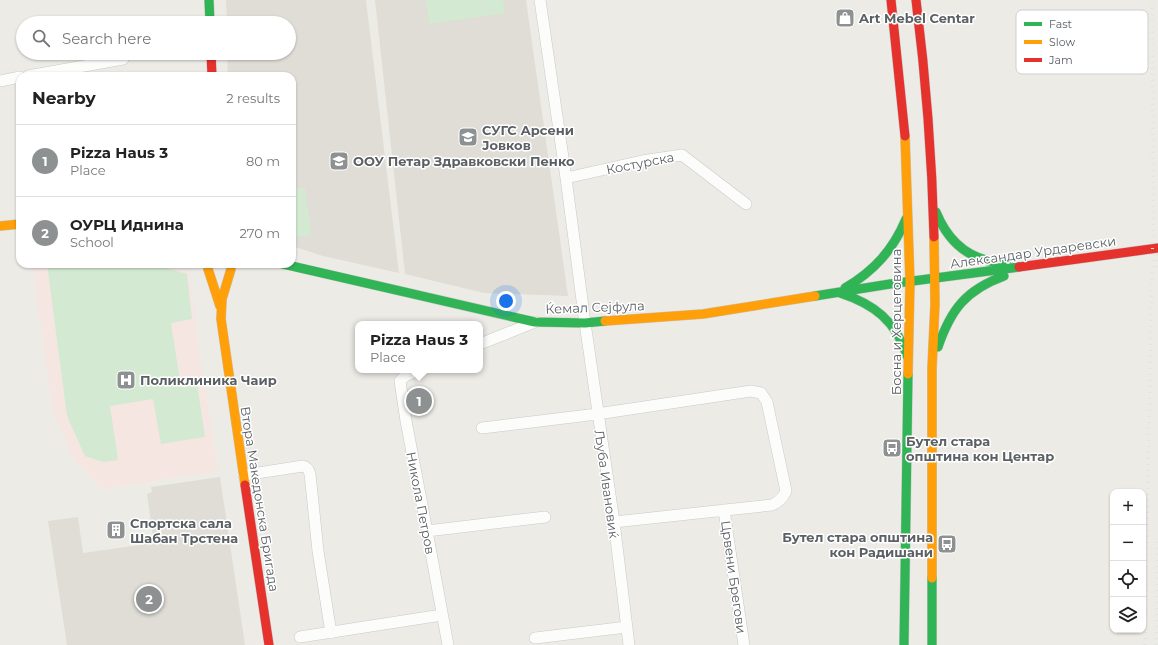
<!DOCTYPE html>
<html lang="en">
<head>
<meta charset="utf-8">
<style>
	body { margin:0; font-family:Montserrat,sans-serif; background:#f6f6f6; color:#222 }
	.controls { position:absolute; right:12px; bottom:12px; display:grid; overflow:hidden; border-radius:8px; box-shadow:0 1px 3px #0004 }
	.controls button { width:36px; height:36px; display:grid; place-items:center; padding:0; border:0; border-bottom:1px solid #e0e0e0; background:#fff; color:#222; font:20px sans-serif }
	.you { position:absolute; left:506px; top:301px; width:14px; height:14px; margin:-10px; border:3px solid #fff; border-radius:50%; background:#1a73e8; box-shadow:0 0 0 6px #1a73e833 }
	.badge { display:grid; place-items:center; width:26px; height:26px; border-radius:50%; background:#8e9192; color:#fff; font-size:13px; font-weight:700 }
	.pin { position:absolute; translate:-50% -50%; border:2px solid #fff; box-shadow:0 1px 4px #0006 }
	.popup { position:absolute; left:355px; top:321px; width:128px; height:52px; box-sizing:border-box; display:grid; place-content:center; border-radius:8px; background:#fff; filter:drop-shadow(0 1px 3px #0005); font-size:13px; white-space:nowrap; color:#767676 }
	.popup b { font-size:15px; color:#222 }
	.popup::after { content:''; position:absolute; left:50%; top:100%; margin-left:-8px; border:8px solid transparent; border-top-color:#fff }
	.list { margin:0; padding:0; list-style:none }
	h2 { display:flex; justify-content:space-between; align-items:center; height:52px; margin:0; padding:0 16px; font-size:17px }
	h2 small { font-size:13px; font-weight:400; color:#767676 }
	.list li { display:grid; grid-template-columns:26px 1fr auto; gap:12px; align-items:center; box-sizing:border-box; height:72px; padding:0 16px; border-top:1px solid #e0e0e0 }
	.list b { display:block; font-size:15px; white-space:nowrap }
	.list p { margin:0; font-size:13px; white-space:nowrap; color:#767676 }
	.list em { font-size:13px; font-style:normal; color:#767676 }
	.icon { flex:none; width:22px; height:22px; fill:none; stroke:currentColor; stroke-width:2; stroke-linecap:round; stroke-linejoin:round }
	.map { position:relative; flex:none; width:1158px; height:645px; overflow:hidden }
	.search { position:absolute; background:#fff; box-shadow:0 1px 3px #0004; left:16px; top:16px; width:280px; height:44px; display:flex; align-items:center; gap:10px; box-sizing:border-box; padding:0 14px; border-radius:22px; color:#767676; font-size:15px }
	.panel { position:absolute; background:#fff; box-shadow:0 1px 3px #0004; left:16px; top:72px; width:280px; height:196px; border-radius:12px }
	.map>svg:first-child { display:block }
	.education { fill:#dfddd6 }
	.medical { fill:#f5e6e2 }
	.green { fill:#d3e9d1 }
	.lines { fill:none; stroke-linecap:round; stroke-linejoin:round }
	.street-casing { stroke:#c9c9c8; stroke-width:12 }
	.fast-casing { stroke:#c7c8c7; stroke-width:10 }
	.slow-casing { stroke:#c7c8c7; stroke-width:10 }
	.jam-casing { stroke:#c7c8c7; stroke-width:10 }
	.street { stroke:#fcfcfb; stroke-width:11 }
	.fast { stroke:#30b455; stroke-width:9 }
	.slow { stroke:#ff9f0a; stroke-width:9 }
	.jam { stroke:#e5322d; stroke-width:9 }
	.rail { stroke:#e3e3e3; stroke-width:3; stroke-dasharray:1 5; stroke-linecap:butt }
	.labels { text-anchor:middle; stroke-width:3; stroke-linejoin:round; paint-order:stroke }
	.poi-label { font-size:13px; font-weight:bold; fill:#5b6065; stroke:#fff; text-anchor:start }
	.street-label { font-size:13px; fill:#5b6065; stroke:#fff }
	.key { fill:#fff; stroke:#cecfd1; stroke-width:1 }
	.key-label { font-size:11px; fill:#5b6065 }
</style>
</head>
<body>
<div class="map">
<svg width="1158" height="645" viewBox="0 0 1158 645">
	<rect width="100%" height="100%" fill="#ecebe6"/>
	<path class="education" d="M 226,0 L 366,0 L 399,273 L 323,256 L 292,246 L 292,76 L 228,76 L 227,53 L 289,53 L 289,23 L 227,23 Z
		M 375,0 L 526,0 L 568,296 L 484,293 L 405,274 Z
		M 220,477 L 245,645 L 67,645 L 48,521 L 78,517 L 83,553 L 154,543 L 147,494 L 152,492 L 151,487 Z"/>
	<path class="medical" d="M 32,264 L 164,264 L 189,272 L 199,348 L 218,471 L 102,489 L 73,458 L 53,412 Z"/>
	<path class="green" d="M 426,0 L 503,0 L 505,13 L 429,24 Z
		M 305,188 L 311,235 L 292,238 L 292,189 Z
		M 47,264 L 153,264 L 187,274 L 192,319 L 171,323 L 181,387 L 197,384 L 205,437 L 161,444 L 153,399 L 110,406 L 118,460 L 103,462 L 85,456 L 67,416 Z"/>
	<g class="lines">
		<defs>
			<path id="street" d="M 540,0 L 566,178 L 585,323 L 614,522 L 629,645
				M 28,76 L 123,59
				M 0,81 L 20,77
				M 566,178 L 642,161 L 682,155 L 746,204
				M 480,344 L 535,322
				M 418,370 L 405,376 L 400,381 L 406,421 L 427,531 L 448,645
				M 482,428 L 597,414 L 751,391 L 761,393 L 767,402 L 786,491 C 783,498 779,502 772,505 L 614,522
				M 244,475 L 303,466 C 307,467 309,470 310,474 L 318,551 L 331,633
				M 724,510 L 744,645
				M 427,531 L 545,517
				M 300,637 L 442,615
				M 535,638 L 627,627"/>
			<path id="fast" d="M 209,0 L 210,23
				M 936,212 C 949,244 971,262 1006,263
				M 283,264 L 535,322 L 585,323 L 605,321
				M 845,288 C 874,271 893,250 906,219
				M 840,293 C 874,304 896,321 907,356
				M 815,296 L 890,284 L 1019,267
				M 938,347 C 951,309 966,290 1004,276
				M 932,578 L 932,645
				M 904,645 L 908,374"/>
			<path id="slow" d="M 905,136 L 910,282 L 908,374
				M 0,226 L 20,224
				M 208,269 L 220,306
				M 231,269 L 222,299 L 221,319 L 245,485
				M 605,321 L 703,314 L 815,296
				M 932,578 L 932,368 L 935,304 L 934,237"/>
			<path id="jam" d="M 891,0 L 905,136
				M 916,0 C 926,79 932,158 934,237
				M 211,53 L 212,76
				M 1019,267 L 1158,248
				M 245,485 L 269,645"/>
		</defs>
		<use href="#street" class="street-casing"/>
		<use href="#fast" class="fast-casing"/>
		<use href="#slow" class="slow-casing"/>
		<use href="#jam" class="jam-casing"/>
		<use href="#street" class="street"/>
		<use href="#fast" class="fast"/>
		<use href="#slow" class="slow"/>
		<use href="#jam" class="jam"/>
		<path class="rail" d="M 1157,254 L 1158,272
			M 1145,645 L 1153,220 L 1152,0
			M 1156,645 L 1158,538"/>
	</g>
	<defs>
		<symbol id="shop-square" viewBox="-11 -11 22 22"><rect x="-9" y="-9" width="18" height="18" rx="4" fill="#8e9192" stroke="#fff"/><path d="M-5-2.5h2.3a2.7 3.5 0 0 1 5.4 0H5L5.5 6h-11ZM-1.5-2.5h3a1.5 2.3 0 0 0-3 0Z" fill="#fff"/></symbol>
		<symbol id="school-square" viewBox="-11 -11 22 22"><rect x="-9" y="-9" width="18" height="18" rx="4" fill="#8e9192" stroke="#fff"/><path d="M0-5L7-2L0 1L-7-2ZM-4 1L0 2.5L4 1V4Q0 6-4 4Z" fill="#fff"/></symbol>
		<symbol id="hospital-square" viewBox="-11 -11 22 22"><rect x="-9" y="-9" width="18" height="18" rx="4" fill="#8e9192" stroke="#fff"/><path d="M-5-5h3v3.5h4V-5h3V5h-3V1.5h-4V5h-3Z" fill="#fff"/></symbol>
		<symbol id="bus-square" viewBox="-11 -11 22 22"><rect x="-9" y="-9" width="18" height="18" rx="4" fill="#8e9192" stroke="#fff"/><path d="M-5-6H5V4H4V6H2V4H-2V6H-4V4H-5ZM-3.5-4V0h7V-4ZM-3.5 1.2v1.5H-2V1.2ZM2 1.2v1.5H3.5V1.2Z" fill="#fff"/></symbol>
		<symbol id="building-square" viewBox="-11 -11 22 22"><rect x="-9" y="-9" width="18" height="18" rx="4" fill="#8e9192" stroke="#fff"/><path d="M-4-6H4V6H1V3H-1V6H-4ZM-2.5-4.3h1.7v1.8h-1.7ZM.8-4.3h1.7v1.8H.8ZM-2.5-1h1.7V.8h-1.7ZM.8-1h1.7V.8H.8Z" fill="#fff"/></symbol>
	</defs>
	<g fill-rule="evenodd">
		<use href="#shop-square" x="834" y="7" width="22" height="22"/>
		<use href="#school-square" x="457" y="126" width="22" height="22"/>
		<use href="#school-square" x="328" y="150" width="22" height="22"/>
		<use href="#hospital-square" x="115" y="369" width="22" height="22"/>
		<use href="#bus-square" x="881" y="437" width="22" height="22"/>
		<use href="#building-square" x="105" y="519" width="22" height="22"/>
		<use href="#bus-square" x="936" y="533" width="22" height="22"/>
	</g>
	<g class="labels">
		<g class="poi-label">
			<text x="859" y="23">Art Mebel Centar</text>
			<text x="482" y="135">СУГС Арсени<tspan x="482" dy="15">Јовков</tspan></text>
			<text x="353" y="166">ООУ Петар Здравковски Пенко</text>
			<text x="140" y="385">Поликлиника Чаир</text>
			<text x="906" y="446">Бутел стара<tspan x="906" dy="15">општина кон Центар</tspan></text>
			<text x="130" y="528">Спортска сала<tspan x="130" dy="15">Шабан Трстена</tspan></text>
			<text x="933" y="542" text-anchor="end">Бутел стара општина<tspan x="933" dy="15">кон Радишани</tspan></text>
		</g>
		<g class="street-label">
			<text transform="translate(640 163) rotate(-11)" y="5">Костурска</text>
			<text transform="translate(1033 252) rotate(-8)" y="5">Александар Урдаревски</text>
			<text transform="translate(595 307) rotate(-2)" y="5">Ќемал Сејфула</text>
			<text transform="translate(896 322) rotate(-90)" y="5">Босна и Херцеговина</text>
			<text transform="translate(607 484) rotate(82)" y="5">Љуба Ивановиќ</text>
			<text transform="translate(260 499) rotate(81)" y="5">Втора Македонска Бригада</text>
			<text transform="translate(421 503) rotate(79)" y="5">Никола Петров</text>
			<text transform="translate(734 577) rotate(82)" y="5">Црвени Брегови</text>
		</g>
	</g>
	<rect x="1016" y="10" width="132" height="64" rx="6" class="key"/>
	<rect x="1024" y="22" width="18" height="4" fill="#30b455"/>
	<rect x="1024" y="40" width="18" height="4" fill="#ff9f0a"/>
	<rect x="1024" y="58" width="18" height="4" fill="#e5322d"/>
	<g class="key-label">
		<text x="1049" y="28">Fast</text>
		<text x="1049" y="46">Slow</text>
		<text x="1049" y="64">Jam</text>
	</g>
</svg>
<div class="controls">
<button>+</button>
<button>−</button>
<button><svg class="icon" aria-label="locate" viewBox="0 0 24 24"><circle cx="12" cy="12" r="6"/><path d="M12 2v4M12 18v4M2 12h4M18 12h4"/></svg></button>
<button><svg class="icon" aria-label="layers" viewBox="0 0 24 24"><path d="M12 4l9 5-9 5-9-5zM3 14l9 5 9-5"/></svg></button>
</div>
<div class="you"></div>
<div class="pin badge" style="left:419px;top:401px">1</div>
<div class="popup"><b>Pizza Haus 3</b>Place</div>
<div class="pin badge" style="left:149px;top:599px">2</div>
<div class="search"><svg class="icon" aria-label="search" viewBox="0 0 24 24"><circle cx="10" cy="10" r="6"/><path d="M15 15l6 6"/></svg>Search here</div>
<section class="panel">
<h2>Nearby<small>2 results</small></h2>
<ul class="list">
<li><span class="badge">1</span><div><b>Pizza Haus 3</b><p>Place</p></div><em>80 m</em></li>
<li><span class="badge">2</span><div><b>ОУРЦ Иднина</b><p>School</p></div><em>270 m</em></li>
</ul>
</section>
</div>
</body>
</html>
